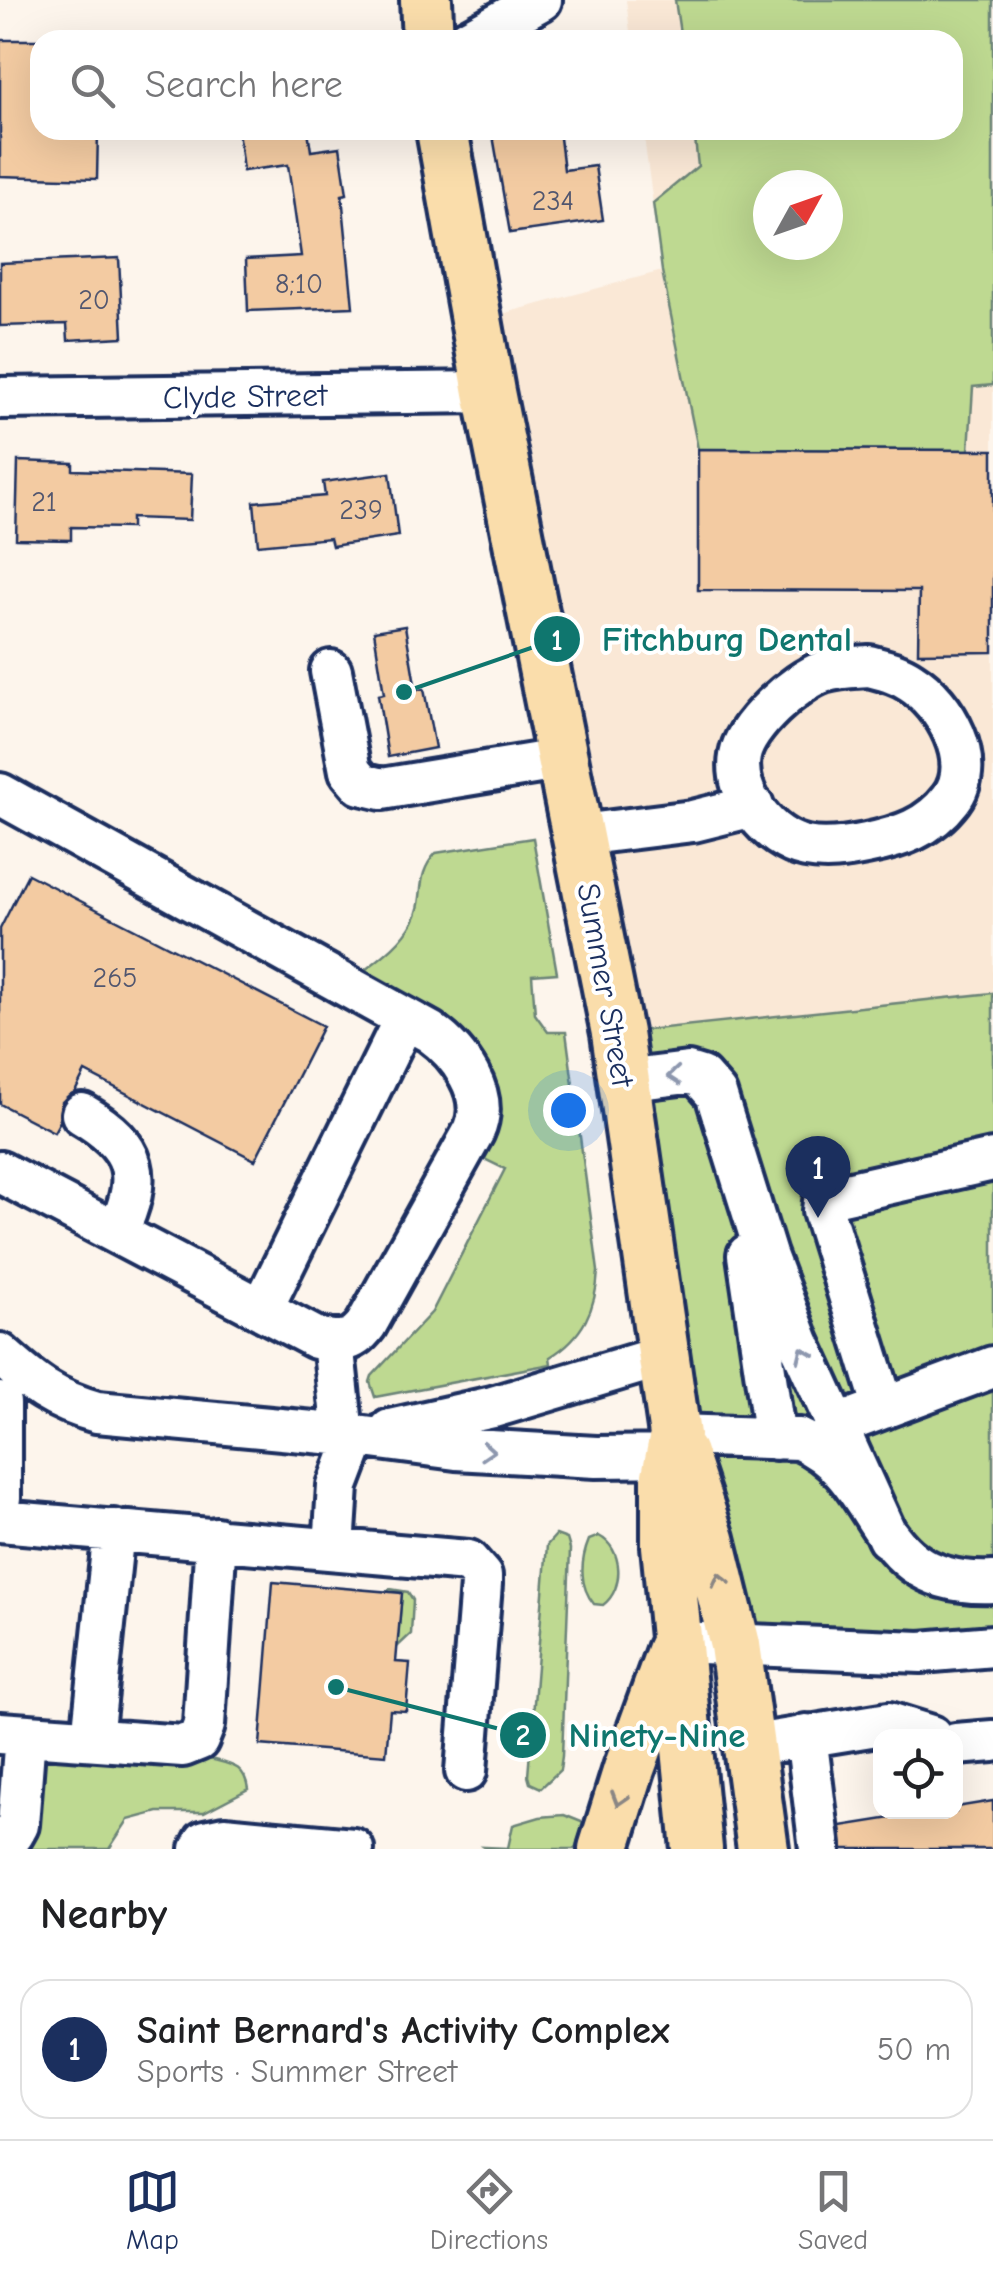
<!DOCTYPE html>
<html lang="en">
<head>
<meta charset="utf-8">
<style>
	body { margin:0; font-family:"Comic Neue",sans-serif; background:#f2f2f2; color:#202124 }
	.controls { position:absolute; right:30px; bottom:30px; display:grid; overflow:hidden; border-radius:20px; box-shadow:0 10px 40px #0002 }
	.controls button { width:90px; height:90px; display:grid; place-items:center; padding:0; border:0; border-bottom:2px solid #e0e0e0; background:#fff; color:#202124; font:50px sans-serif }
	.compass { position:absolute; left:753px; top:170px; width:90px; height:90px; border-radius:50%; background:#fff; box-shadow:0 10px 40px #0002; rotate:50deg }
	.you { position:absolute; left:568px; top:1110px; width:35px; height:35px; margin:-25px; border:8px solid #fff; border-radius:50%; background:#1a73e8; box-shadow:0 0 0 15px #1a73e833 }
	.badge { display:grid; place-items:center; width:65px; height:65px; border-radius:50%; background:#1b2f5e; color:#fff; font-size:32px; font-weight:700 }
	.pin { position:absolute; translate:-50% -82px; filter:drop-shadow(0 2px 5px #0008) }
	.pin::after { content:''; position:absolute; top:52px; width:35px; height:30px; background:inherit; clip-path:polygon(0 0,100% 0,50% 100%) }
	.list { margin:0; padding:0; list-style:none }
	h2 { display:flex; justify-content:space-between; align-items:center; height:130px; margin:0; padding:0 40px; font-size:42px }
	h2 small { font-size:32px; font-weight:400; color:#757577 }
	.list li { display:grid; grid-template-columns:65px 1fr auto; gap:30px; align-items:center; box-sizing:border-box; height:140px; margin:0 20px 20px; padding:0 20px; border:2px solid #e0e0e0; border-radius:30px }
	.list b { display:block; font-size:38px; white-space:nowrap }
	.list p { margin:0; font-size:32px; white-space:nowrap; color:#757577 }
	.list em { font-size:32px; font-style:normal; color:#757577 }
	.icon { flex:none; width:55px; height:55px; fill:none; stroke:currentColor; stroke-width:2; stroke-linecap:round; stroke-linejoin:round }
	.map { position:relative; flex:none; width:993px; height:1849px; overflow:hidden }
	.search { position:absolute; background:#fff; box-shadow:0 10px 40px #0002; left:30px; right:30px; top:30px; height:110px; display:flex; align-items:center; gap:25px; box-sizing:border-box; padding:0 35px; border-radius:30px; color:#757577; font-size:38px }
	.sheet { height:290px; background:#fff }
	nav { display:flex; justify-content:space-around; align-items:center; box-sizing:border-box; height:140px; border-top:2px solid #e0e0e0; background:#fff; font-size:28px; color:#757577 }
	nav a { display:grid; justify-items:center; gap:5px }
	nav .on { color:#1b2f5e }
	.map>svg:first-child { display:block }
	.built { fill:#fae8d6; fill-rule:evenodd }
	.green { fill:#bed991; stroke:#6c8478; stroke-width:2.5; fill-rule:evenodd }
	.building { fill:#f3cba2; stroke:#1b2f5e; stroke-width:2.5 }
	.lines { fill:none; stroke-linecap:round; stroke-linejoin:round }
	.minor-casing { stroke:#1b2f5e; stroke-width:48 }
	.major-casing { stroke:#1b2f5e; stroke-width:58 }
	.minor { stroke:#fff; stroke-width:40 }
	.major { stroke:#faddab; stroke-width:50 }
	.oneway { stroke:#8d97ae }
	.oneway2 { stroke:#8a8684 }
	.labels { text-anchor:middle; stroke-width:8; stroke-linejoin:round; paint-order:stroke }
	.number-label { font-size:28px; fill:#51566f }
	.street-label { font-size:32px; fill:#1b2f5e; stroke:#fff }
	.leader { fill:none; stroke:#0f766e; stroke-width:4 }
	.callout-dot { fill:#0f766e; stroke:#fff; stroke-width:4 }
	.mark-label { font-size:30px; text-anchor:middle; font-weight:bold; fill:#fff }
	.callout-label { font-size:35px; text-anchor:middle; font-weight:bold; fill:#0f766e; stroke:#fff; stroke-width:8; stroke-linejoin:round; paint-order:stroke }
</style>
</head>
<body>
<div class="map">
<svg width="993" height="1849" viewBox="0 0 993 1849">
	<rect width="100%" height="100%" fill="#fdf5ec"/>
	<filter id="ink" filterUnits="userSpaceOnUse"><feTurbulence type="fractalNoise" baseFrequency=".01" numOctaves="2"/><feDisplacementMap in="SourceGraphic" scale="20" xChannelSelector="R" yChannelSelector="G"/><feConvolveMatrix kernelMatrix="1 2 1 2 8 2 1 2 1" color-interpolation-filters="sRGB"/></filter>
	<g filter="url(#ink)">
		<path class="built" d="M 626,0 L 993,0 L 993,993 L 617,1033 L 476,321 L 662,271 L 643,130 L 953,130 L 953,40 L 631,40 ZM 768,185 L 828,185 L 828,245 L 768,245 Z"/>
		<path class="green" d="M 675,0 L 993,0 L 993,385 L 973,387 L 969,450 L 698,449 L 662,271 L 653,203 L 698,166 L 694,130 L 953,130 L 953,40 L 681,40 ZM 768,185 L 828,185 L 828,245 L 768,245 Z
			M 533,838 L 557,973 L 532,975 L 535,1014 L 548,1032 L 566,1032 L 598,1271 C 596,1309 583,1337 550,1357 L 551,1364 L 375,1397 L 370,1382 L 372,1376 L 432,1312 L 505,1169 L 478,1156 L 492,1124 L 360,974 C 379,959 401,944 413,922 C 426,898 414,876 436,853 Z
			M 993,993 L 993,1646 L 676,1642 L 617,1033 Z
			M 556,1535 L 567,1539 L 570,1549 L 562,1756 L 560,1770 L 541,1788 L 530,1783 L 528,1776 L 547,1545 Z
			M 599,1536 C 623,1548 625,1589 603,1605 L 594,1604 C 579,1586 580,1562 589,1540 Z
			M 390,1589 L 408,1592 L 413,1600 L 411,1634 L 397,1647 L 402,1593 L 386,1592 Z
			M 59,1747 L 214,1760 C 234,1765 245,1767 248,1789 L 204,1812 L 158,1812 L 128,1820 L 109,1849 L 26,1849 L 34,1761 Z
			M 564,1815 L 584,1823 L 575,1849 L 487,1849 L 484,1847 L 508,1848 L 513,1825 L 540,1817 Z"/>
		<path class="building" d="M 0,40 L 40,40 L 40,130 L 98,130 L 97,179 L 0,176 Z
			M 238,130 L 308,130 L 311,151 L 340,147 L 347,194 L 342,195 L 353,307 L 248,311 L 246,259 L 301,256 L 288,165 L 243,171 Z
			M 492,130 L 559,130 L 564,170 L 595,166 L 603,220 L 510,233 Z
			M 119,258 L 123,337 L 68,340 L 67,324 L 0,326 L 0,263 Z
			M 698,449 L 993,450 L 993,652 L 918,653 L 919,591 L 698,590 Z
			M 18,461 L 73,463 L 73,470 L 192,474 L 190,520 L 131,518 L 131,528 L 71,527 L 71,540 L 16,539 Z
			M 390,473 L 398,536 L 332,546 L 330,538 L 258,545 L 254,502 L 325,496 L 323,482 Z
			M 405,626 L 416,690 L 424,689 L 435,748 L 388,757 L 378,695 L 384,694 L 374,631 Z
			M 28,874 L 323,1026 L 255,1160 L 85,1072 L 75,1092 L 62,1102 L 60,1121 L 54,1132 L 0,1104 L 0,929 Z
			M 273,1582 L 402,1593 L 396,1662 L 410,1663 L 406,1711 L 390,1710 L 386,1755 L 260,1745 Z
			M 993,1801 L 993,1849 L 843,1849 L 841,1826 L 929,1812 L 956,1812 L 956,1807 Z"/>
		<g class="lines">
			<defs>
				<path id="minor" d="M 468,40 L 541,0
					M 0,398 L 489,392
					M 869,666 C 884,670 898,673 911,682 C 945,703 979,762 951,799 C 929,828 901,837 866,844 C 846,848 826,851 806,847 C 769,840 733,794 740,756 C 745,726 796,681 823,672 C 838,667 854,667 869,666 Z
					M 331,671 L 350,771 L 361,784 L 382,789 L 564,759
					M 0,794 L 430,1032 C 458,1052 491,1094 474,1131 L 366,1325 C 352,1344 339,1343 316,1338 L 0,1172
					M 580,835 L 693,821 L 753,806
					M 623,1081 L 688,1073 L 701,1077 L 716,1094 L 766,1255 L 799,1342 L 888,1538
					M 82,1114 C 138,1147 144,1176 117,1233
					M 748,1255 L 775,1439
					M 262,1309 L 405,1018
					M 333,1342 L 343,1435
					M 0,1354 C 33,1384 53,1400 97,1412 L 357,1436 L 456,1449 L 596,1457 L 682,1456
					M 0,1403 L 0,1498
					M 884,1408 L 823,1211 L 824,1202 L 829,1197 L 993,1160
					M 859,1417 L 993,1367
					M 390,1430 L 493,1407 L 663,1356
					M 675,1435 L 799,1439 C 890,1479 866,1588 993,1582
					M 0,1521 L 468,1561 L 481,1576 L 481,1584 L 466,1771
					M 334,1548 L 338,1486 L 357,1436
					M 676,1642 L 921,1652 L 993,1646
					M 0,1733 L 183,1746 L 198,1740 L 204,1725 L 216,1538
					M 806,1735 L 820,1849
					M 92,1739 L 114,1530
					M 956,1744 L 993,1741
					M 748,1746 L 889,1723 L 931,1736
					M 0,1840 L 13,1834 L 18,1825 L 25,1735
					M 201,1849 L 205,1841 L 224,1837 L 353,1849"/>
				<path id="major" d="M 426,0 L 428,40
					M 442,130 L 489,392 L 617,1033 L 675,1435 L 667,1476 L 667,1546 L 697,1849
					M 681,1454 L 709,1539 L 735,1645 L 763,1849
					M 604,1849 L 629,1769 L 672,1651"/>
			</defs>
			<use href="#minor" class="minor-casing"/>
			<use href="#major" class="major-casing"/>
			<use href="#minor" class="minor"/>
			<use href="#major" class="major"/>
		</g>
		<defs><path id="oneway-chevron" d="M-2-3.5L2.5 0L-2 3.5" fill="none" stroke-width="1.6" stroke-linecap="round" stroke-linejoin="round" transform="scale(2.5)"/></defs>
		<g class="oneway">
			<use href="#oneway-chevron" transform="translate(674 1076) rotate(175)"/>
			<use href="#oneway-chevron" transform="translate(804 1354) rotate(-114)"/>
			<use href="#oneway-chevron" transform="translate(488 1451) rotate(4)"/>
		</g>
		<g class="oneway2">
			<use href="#oneway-chevron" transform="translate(720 1580) rotate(-104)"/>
			<use href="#oneway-chevron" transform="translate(619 1799) rotate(107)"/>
		</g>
	</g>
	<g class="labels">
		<g class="number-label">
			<text x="553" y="210">234</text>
			<text x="299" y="293">8;10</text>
			<text x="94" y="309">20</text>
			<text x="44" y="511">21</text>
			<text x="361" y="519">239</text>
			<text x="115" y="987">265</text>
		</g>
		<g class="street-label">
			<text transform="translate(245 396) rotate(-1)" y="11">Clyde Street</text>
			<text transform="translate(606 985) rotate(80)" y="11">Summer Street</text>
		</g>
	</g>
	<path class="leader" d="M404 692L557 639M336 1687L523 1735"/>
	<g class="callout-dot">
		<circle cx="404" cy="692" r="10"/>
		<circle cx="336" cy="1687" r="10"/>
		<circle cx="557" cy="639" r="25"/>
		<circle cx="523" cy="1735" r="25"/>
	</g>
	<g class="mark-label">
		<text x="557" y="650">1</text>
		<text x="523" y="1745">2</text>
	</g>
	<g class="callout-label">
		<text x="727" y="651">Fitchburg Dental</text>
		<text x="657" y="1747">Ninety-Nine</text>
	</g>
</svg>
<div class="controls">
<button><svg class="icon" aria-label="locate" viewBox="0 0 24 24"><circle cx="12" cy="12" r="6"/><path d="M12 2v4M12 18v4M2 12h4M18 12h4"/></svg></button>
</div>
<svg class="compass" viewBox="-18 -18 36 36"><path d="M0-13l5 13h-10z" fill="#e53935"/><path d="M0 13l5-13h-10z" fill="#757577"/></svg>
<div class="you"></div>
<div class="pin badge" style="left:818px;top:1218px">1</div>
<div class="search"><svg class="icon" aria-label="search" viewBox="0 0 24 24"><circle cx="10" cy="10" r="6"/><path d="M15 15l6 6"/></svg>Search here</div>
</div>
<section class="sheet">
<h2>Nearby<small></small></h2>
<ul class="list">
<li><span class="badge">1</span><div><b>Saint Bernard's Activity Complex</b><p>Sports · Summer Street</p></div><em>50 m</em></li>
</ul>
</section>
<nav>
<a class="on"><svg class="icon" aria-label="map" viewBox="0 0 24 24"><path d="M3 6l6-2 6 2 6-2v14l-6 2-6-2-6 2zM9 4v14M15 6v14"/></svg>Map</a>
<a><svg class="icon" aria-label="directions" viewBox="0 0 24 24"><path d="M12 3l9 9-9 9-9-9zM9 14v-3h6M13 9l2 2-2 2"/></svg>Directions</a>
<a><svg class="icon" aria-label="saved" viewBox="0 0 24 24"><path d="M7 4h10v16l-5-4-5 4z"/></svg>Saved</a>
</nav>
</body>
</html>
